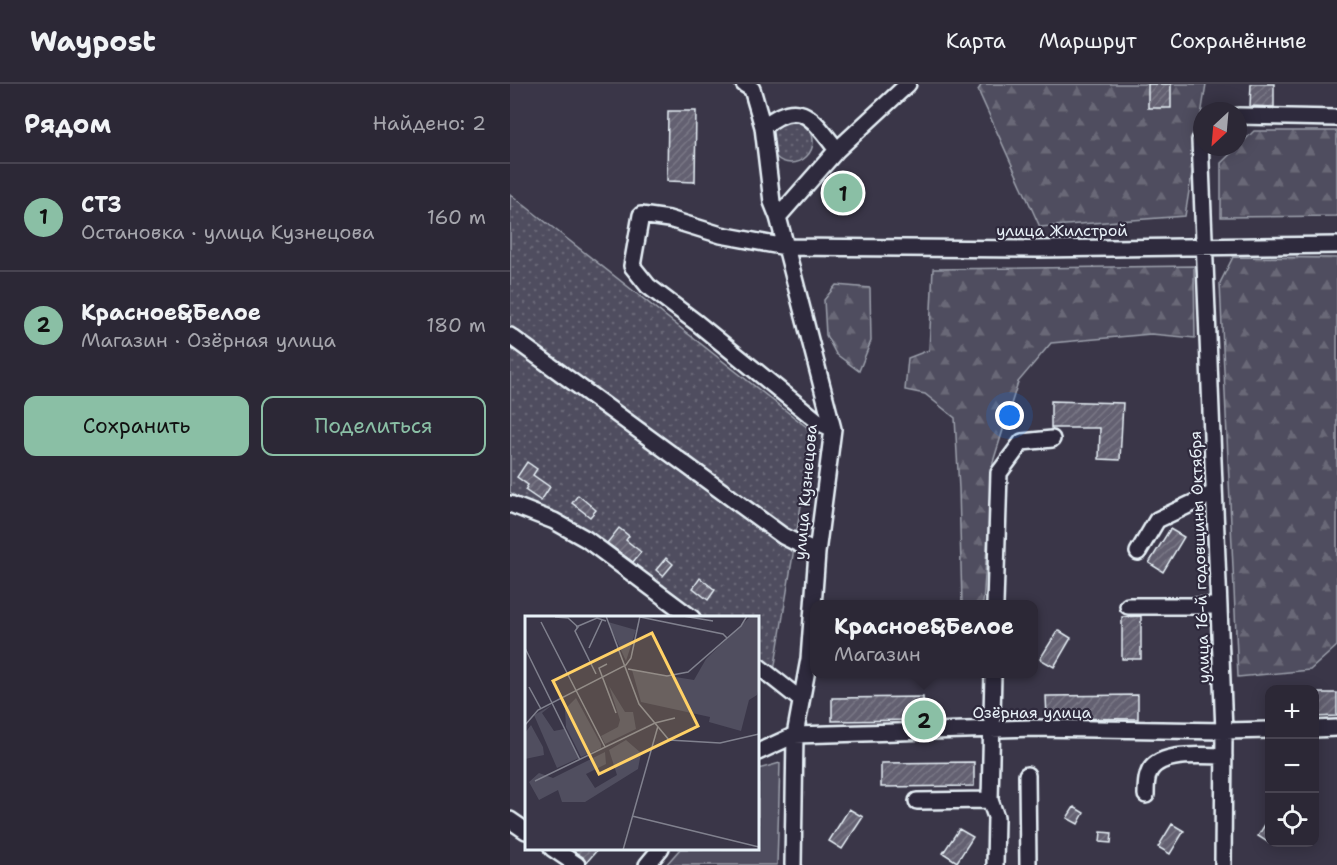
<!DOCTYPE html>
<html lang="ru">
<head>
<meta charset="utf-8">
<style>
	body { margin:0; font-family:"Shantell Sans",sans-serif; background:#34303e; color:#f1f3f6 }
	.controls { position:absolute; right:18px; bottom:18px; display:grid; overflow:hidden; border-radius:12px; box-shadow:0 3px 15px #0003 }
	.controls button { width:54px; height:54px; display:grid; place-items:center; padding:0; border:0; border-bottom:2px solid #484451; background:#2c2836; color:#f1f3f6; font:30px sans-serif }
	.compass { position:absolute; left:683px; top:18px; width:54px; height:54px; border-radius:50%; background:#2c2836; box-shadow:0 3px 15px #0003; rotate:206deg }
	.you { position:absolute; left:500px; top:332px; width:21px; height:21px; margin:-15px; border:4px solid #fff; border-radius:50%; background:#1a73e8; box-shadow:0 0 0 9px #1a73e833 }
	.badge { display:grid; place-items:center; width:39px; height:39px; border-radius:50%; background:#8abfa5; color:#111; font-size:20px; font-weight:700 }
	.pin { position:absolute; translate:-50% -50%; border:3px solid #fff; box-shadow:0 2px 6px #0006 }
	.popup { position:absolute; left:300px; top:516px; width:228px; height:78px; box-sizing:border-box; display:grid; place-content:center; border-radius:12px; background:#2c2836; filter:drop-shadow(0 2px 4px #0005); font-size:20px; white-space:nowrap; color:#a6a6ad }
	.popup b { font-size:22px; color:#f1f3f6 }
	.popup::after { content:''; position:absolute; left:50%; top:100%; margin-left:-12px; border:12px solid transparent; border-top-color:#2c2836 }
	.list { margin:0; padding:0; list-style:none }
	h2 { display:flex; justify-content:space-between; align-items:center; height:78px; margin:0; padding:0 24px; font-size:26px }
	h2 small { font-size:20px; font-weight:400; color:#a6a6ad }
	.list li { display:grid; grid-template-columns:39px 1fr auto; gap:18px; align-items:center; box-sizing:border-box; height:108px; padding:0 24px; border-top:2px solid #484451 }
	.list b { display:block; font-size:22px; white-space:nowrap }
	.list p { margin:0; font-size:20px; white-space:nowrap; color:#a6a6ad }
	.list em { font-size:20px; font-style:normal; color:#a6a6ad }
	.actions { display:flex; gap:12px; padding:18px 24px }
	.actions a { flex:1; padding:14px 0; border:2px solid #8abfa5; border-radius:12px; text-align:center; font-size:21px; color:#8abfa5 }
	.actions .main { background:#8abfa5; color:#111 }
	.icon { flex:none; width:33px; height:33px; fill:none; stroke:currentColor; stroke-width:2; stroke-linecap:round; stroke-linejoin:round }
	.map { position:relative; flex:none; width:827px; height:781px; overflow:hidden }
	header { display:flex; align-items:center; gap:36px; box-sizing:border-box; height:84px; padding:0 30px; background:#2c2836; border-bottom:2px solid #484451 }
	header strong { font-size:28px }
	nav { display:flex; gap:33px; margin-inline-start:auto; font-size:21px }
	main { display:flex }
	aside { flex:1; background:#2c2836 }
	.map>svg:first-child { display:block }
	.grass { fill:url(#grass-dots); stroke:#9ca0ac; stroke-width:1.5 }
	.forest { fill:url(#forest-firs); stroke:#9ca0ac; stroke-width:1.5 }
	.park { fill:#504e5f; stroke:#9ca0ac; stroke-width:1.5 }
	.building { fill:url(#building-hatch); stroke:#e8f1f8; stroke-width:1.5 }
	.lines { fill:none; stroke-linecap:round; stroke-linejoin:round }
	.minor-casing { stroke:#e8f1f8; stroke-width:20 }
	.minor { stroke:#2f2a3d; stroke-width:15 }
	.labels { text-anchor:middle; stroke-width:4.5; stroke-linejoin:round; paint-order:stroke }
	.street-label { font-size:16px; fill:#e8f1f8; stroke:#2f2a3d }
	.inset-road { fill:none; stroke:#80818e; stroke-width:1.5 }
	.view { fill:#ffd166; fill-opacity:0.15; stroke:#ffd166; stroke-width:3 }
	.inset-edge { fill:none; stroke:#e8f1f8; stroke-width:3 }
</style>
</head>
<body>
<header>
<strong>Waypost</strong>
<nav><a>Карта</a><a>Маршрут</a><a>Сохранённые</a></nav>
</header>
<main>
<aside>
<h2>Рядом<small>Найдено: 2</small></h2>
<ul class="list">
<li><span class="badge">1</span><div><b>СТЗ</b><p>Остановка · улица Кузнецова</p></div><em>160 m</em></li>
<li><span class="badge">2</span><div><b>Красное&amp;Белое</b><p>Магазин · Озёрная улица</p></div><em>180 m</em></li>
</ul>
<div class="actions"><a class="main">Сохранить</a><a>Поделиться</a></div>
</aside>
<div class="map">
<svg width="827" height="781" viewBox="0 0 827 781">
	<defs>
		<pattern id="grass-dots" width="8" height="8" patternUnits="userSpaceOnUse" patternTransform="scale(1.5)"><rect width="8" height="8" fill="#504e5f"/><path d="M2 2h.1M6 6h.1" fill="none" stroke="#696877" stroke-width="1.8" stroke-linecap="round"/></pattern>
		<pattern id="forest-firs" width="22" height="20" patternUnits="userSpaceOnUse" patternTransform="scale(1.5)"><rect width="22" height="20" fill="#504e5f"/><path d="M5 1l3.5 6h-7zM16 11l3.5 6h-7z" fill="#696877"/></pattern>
		<pattern id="building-hatch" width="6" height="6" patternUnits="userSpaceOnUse" patternTransform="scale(1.5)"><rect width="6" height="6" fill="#636171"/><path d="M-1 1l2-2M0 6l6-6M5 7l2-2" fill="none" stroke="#797886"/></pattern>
	</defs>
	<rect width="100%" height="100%" fill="#3a3648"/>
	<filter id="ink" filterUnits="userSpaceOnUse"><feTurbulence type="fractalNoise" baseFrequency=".0167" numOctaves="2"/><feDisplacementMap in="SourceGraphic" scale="12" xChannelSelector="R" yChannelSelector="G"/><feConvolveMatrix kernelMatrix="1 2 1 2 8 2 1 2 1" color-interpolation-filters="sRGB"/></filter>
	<g filter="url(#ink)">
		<path class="grass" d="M259 57a22 22 0 1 1 44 0a22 22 0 1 1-44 0Z
			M 0,110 L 303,348 L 263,593 L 248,582 L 248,534 L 178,533 L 0,408 Z"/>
		<path class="forest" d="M 472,0 L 696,0 L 675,132 L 530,143 L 468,6 Z
			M 744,47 L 827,47 L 827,132 L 711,133 L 711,79 Z
			M 723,173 L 827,174 L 827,562 L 800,586 L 728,593 L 710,199 Z
			M 684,182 L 685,254 L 641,250 L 541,259 L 508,298 L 483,378 L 473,520 L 452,520 L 449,405 L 445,334 L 415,310 L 395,306 L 398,274 L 419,266 L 423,185 Z
			M 326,201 L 360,204 L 361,257 L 349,287 L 326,270 L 316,251 L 314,216 Z"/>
		<path class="park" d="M 270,679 L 267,781 L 156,781 L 170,765 L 248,764 L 248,685 Z"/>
		<path class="building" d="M 638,0 L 661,0 L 661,24 L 638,24 Z
			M 741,0 L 764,0 L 764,23 L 740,22 Z
			M 158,27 L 186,27 L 185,98 L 157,97 Z
			M 541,317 L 613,319 L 610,376 L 589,375 L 590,344 L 541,344 Z
			M 17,378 L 27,385 L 23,391 L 40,403 L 31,417 L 15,406 L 18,401 L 7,393 Z
			M 68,411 L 86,426 L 80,433 L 62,419 Z
			M 109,444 L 119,452 L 116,456 L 131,468 L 123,478 L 97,459 Z
			M 660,445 L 674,453 L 653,488 L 639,479 Z
			M 156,474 L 163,480 L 153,492 L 146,486 Z
			M 190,494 L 205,506 L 198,516 L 183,504 Z
			M 631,532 L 631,575 L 612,575 L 612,533 Z
			M 548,546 L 561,554 L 544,583 L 530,575 Z
			M 804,609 L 827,609 L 827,632 L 804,633 Z
			M 628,611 L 628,635 L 537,634 L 536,612 Z
			M 413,613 L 414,636 L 322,637 L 322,614 Z
			M 464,678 L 464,702 L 371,703 L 371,679 Z
			M 564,723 L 574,729 L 568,740 L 557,734 Z
			M 339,725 L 353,733 L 332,765 L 319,757 Z
			M 759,734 L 759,759 L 748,752 Z
			M 662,740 L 674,747 L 660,770 L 648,763 Z
			M 449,745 L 463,753 L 447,778 L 433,769 Z
			M 591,748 L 602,749 L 601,759 L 590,758 Z
			M 60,765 L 88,765 L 76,779 L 73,773 Z"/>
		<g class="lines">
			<defs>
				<path id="minor" d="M 234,0 L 242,5 L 253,43 L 262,118 L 268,133 L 276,163 L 323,345 L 307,469 L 299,575 L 285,651 L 283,781
					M 728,32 L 827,34
					M 253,43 C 290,12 303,35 327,66
					M 692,54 L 690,56 L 714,647 L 713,781
					M 268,133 L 327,66 L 398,0
					M 0,252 L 273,452 L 307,469
					M 323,345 L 310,339 L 187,239 L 138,202 L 122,182 L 131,131 L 159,135 L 211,151 L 276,163 L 527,165 L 827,161
					M 0,420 L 44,437 L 76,455 L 182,534
					M 628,468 L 647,436 L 704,409
					M 485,520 L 489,389 L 512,358 L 542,355
					M 618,522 L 709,522
					M 248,582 L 291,616
					M 804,645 L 827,644
					M 248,668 L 285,651 L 523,644 L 714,647 L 760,646
					M 517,691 L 518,781
					M 480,706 L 480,716 L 486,733 L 485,781
					M 636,711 C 636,705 636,697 638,691 C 645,666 694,672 714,672
					M 407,717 L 480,716 L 483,590
					M 0,736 L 16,747
					M 42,764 L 67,781
					M 137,781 L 151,764"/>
			</defs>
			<use href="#minor" class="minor-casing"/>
			<use href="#minor" class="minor"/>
		</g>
	</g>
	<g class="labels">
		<g class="street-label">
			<text x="552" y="152">улица Жилстрой</text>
			<text transform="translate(295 408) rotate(-85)" y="6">улица Кузнецова</text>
			<text transform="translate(689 473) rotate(-92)" y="6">улица 16-й годовщины Октября</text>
			<text x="522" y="634">Озёрная улица</text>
		</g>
	</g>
	<g transform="translate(15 532)">
		<rect width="234" height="234" fill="#3a3648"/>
		<path d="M 226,0 L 234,0 L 234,71 L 232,79 L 224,84 L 216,115 L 184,106 L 185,101 L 116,86 L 107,54 L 169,64 L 181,43 Z" fill="#504e5f"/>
		<path d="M 84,70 L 100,96 L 108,96 L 111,113 L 80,128 L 76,120 L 93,111 L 95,104 ZM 51,82 L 76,128 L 76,132 L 56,141 L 41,111 L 40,93 ZM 27,89 L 17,97 L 29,115 L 39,113 L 54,142 L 32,152 L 9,99 ZM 6,109 L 18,131 L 19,139 L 0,143 L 0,117 ZM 101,124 L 116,137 L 113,153 L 60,186 L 37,186 L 33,174 L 14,184 L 4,166 L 14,157 L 28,162 L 80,136 L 81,148 L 61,158 L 70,172 L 92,159 L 84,134 Z" fill="#504e5f"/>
		<path d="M 83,6 L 111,14 L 101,45 Z" fill="#504e5f"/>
		<path class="inset-road" d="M 81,0 L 114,88 L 144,124 L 195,127 L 234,118M 158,0 L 188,5M 30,1 L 43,2 L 53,11 L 50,15 L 71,58M 115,1 L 198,18 L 202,22M 16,6 L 80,131M 51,11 L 72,2 L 81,5M 0,32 L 55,144M 64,32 L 77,4M 82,48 L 74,52 L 91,97M 103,53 L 142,60 L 163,56 L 216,10 L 222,0M 4,71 L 16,93M 0,109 L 13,94 L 101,49 L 106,42 L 115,0M 10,165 L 130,107 L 150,102M 107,200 L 234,231M 98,234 L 133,110"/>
		<path class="view" d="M 127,17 L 173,110 L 74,158 L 28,65 Z"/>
		<rect width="234" height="234" class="inset-edge"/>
	</g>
</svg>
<div class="controls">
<button>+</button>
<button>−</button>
<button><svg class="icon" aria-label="locate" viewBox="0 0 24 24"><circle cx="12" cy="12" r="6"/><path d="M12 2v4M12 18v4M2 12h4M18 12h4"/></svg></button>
</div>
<svg class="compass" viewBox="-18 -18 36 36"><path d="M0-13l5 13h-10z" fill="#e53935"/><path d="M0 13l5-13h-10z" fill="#a6a6ad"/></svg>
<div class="you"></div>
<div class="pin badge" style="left:333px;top:109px">1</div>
<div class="pin badge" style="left:414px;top:636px">2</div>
<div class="popup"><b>Красное&amp;Белое</b>Магазин</div>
</div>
</main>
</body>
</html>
